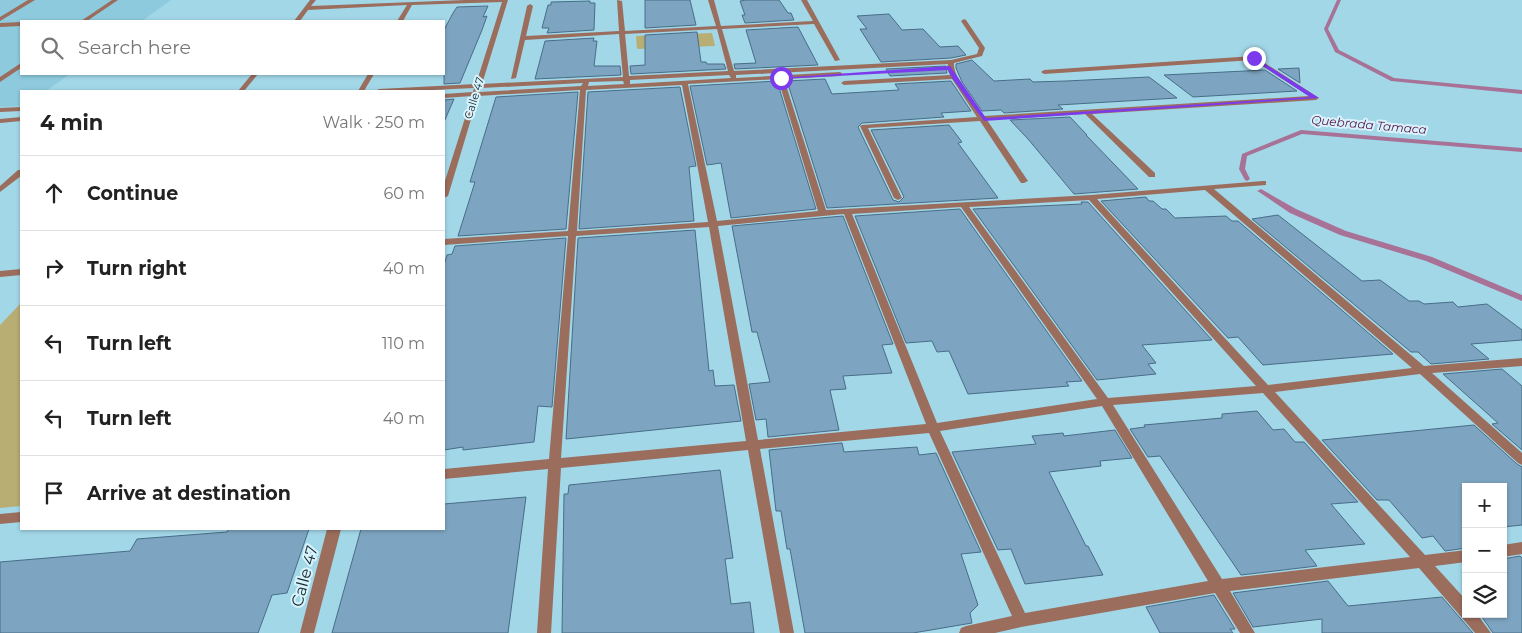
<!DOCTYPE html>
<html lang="en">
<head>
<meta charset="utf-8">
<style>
	body { margin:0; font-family:Montserrat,sans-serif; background:#f2f2f2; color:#222 }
	.controls { position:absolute; right:15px; bottom:15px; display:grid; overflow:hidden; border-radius:0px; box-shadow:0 1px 4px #0004 }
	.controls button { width:45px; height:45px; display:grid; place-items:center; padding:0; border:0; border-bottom:1px solid #e0e0e0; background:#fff; color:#222; font:25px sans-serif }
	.stop { position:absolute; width:15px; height:15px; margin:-11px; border:4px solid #7c3aed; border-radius:50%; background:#fff }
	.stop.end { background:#7c3aed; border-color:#fff; box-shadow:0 1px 5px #0008 }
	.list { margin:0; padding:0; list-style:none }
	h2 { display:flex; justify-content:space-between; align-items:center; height:65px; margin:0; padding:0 20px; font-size:21px }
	h2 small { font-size:16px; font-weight:400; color:#767676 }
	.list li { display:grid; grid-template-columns:32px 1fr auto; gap:15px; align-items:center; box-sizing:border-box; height:75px; padding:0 20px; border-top:1px solid #e0e0e0 }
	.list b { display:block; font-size:19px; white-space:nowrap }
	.list em { font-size:16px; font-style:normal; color:#767676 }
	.icon { flex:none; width:28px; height:28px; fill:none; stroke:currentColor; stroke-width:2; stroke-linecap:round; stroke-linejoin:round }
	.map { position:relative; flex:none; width:1522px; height:633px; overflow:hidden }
	.search { position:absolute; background:#fff; box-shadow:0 1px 4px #0004; left:20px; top:20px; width:425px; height:55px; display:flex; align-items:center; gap:12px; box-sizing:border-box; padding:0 18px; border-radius:0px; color:#767676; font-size:19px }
	.panel { position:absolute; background:#fff; box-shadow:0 1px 4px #0004; left:20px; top:90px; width:425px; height:440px; border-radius:0px }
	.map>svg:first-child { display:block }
	.built { fill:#8ecade }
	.green { fill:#b8ae74 }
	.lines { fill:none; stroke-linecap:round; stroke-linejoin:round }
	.stream { fill:#a87296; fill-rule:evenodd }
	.building { fill:#7da4c0; stroke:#486d87 }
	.service { fill:#9b6d5d; fill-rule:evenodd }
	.minor { fill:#9b6d5d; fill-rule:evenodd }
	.route { fill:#7c3aed }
	.labels { text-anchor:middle; stroke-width:4; stroke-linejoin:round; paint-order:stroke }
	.far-street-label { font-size:11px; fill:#12272e; stroke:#d9f3fc }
	.far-water-label { font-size:12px; font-style:italic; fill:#551344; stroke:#d9f3fc }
	.near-street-label { font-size:16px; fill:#12272e; stroke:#d9f3fc }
</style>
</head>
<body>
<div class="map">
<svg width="1522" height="633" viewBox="0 0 1522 633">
	<rect width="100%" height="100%" fill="#a2d7e8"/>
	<path class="built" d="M 0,0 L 171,0 L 142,21 L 21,21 L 21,74 L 70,74 L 46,91 L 21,91 L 21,106 L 0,107 Z"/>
	<path class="green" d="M 712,33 L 715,46 L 637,49 L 636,36 Z
		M 21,303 L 21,506 L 0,508 L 0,325 Z"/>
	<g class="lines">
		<path class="stream" d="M 1337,0 L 1341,0 L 1328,29 L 1339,50 L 1394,78 L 1522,90 L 1522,94 L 1391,81 L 1335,52 L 1324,29 Z
			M 1301,130 L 1522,148 L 1522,152 L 1302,134 L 1247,156 L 1245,169 L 1250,179 L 1247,181 L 1245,180 L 1239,169 L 1242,154 Z
			M 1261,189 L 1296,209 L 1346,231 L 1432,257 L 1522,295 L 1522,301 L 1426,261 L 1340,235 L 1290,213 L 1259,192 L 1257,191 Z"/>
	</g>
	<path class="building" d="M 645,0 L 690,0 L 696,25 L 645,28 Z
		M 746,0 L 779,0 L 788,13 L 791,13 L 794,20 L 745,23 L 742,15 L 745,15 L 740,1 Z
		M 590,1 L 590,3 L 595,3 L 594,30 L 547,33 L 549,28 L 542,28 L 548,5 L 551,5 L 551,2 Z
		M 488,6 L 483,17 L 487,16 L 482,30 L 460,83 L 444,84 L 444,30 L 453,13 L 457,7 Z
		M 889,14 L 902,30 L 923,29 L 940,47 L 958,46 L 966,55 L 951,58 L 881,62 L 860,29 L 867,29 L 857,16 Z
		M 798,27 L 818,65 L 735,69 L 734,64 L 756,63 L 746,30 Z
		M 697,32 L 701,62 L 706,62 L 707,64 L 724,64 L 726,69 L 631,74 L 630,66 L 645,65 L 645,35 Z
		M 594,38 L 593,41 L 597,41 L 594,66 L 620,66 L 621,75 L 535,79 L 545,41 Z
		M 972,60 L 994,81 L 1030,79 L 1033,82 L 1066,81 L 1149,77 L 1177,98 L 1058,105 L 1063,109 L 1004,113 L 1001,110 L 982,111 L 962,82 L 956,68 L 956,64 Z
		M 946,66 L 947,73 L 890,76 L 886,69 Z
		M 1299,68 L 1300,83 L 1278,69 Z
		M 1265,70 L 1297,91 L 1193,97 L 1164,75 Z
		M 825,79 L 832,94 L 899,90 L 895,84 L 951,81 L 971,111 L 941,113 L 944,117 L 862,123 L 858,127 L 893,200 L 899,202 L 904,197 L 871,130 L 949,125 L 962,142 L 958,143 L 998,198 L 827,208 L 787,81 Z
		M 777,81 L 816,209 L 731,218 L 721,163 L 707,165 L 690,86 Z
		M 680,87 L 696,166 L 689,167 L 694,221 L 579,229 L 588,92 Z
		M 578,92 L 566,229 L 458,236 L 475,182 L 470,182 L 496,97 Z
		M 454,99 L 444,122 L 444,100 Z
		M 1070,117 L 1087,135 L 1086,135 L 1138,189 L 1074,194 L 1028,139 L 1010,120 Z
		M 1146,197 L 1149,201 L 1153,201 L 1162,209 L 1166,209 L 1175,218 L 1226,216 L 1232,221 L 1238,221 L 1393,354 L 1263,365 L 1238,337 L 1228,338 L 1101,201 Z
		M 1081,202 L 1088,202 L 1212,340 L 1142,345 L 1156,363 L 1148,364 L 1156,374 L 1097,380 L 973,209 L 1082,204 Z
		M 960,209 L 1082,381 L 1066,382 L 1069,386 L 968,394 L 949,351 L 937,352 L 932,341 L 906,343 L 855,216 Z
		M 1278,215 L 1362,281 L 1380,280 L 1409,301 L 1419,301 L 1424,304 L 1453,302 L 1458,307 L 1487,304 L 1522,330 L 1522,340 L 1471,344 L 1489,359 L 1431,364 L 1418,352 L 1411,352 L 1252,219 Z
		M 843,216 L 893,344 L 882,345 L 892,373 L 843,376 L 846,389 L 830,390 L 839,430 L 768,437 L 766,419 L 756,420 L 749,384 L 770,382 L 757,332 L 752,332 L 732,226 Z
		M 695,230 L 709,371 L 713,370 L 715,386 L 734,385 L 741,421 L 566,439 L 578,238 Z
		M 566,238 L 552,407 L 538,406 L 534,442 L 463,450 L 463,447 L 444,450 L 444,265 L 447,255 L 452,254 L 455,246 Z
		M 1502,369 L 1522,386 L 1522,450 L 1492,424 L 1498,423 L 1443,374 Z
		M 1257,411 L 1273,430 L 1284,429 L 1295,442 L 1304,442 L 1358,502 L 1331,504 L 1365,544 L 1305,550 L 1317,566 L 1241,575 L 1160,456 L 1148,457 L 1130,429 L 1145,427 L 1144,425 L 1222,418 L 1222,414 Z
		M 1474,425 L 1517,464 L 1522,467 L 1522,525 L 1503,527 L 1503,487 L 1466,487 L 1466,548 L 1445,551 L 1433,536 L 1422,538 L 1389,500 L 1377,500 L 1322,440 Z
		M 1115,430 L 1132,458 L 1100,461 L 1101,466 L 1049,472 L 1086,546 L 1088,546 L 1103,575 L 1025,584 L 1011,549 L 998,550 L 952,452 L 1036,444 L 1032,436 L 1063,433 L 1064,436 Z
		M 842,443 L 844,452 L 917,447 L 919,455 L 936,453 L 981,552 L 961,554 L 978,605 L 970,613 L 972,623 L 913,633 L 805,633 L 790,549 L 787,549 L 781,511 L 776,511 L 769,450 Z
		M 720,470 L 733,558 L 725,559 L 731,604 L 750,602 L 754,633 L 562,633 L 564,494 L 568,494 L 569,485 Z
		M 526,497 L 508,633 L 332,633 L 361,529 L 444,529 L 444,504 Z
		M 229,529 L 309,529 L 287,593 L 272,595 L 258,633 L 0,633 L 0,562 L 130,551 L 137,539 L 227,532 Z
		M 1520,556 L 1522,558 L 1522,633 L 1493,633 L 1480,614 L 1503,614 L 1503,559 Z
		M 1328,581 L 1348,606 L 1442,597 L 1473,633 L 1322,633 L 1322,619 L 1253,627 L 1233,593 Z
		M 1214,595 L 1235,629 L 1230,629 L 1233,633 L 1160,633 L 1146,607 Z"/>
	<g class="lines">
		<path class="service" d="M 28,0 L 35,0 L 0,21 L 0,17 Z
			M 112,0 L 118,0 L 87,21 L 81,21 Z
			M 21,22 L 21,26 L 0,27 L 0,23 Z
			M 21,63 L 21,68 L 0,82 L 0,77 Z"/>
		<path class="minor" d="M 310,0 L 316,0 L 311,6 L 465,0 L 508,0 L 482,84 L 623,77 L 619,34 L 525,40 L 516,78 L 511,79 L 527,6 L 530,4 L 533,6 L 526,36 L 619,31 L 617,0 L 622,1 L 625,31 L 716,26 L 708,0 L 714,0 L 721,26 L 813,21 L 801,0 L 807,0 L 840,60 L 835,61 L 814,24 L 722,29 L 734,71 L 951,60 L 977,54 L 979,48 L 961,21 L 964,19 L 966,20 L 985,48 L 982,56 L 954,63 C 952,76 976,105 984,116 L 1309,96 L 1253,60 L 1044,74 L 1041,72 L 1044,70 L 1254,56 L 1319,98 L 1316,100 L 1092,114 L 1155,173 L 1155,177 L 1149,177 L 1085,114 L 987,120 L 1028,181 L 1024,183 L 1021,183 L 980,121 L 868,128 L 902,198 L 898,200 L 894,198 L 860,126 L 862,125 L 977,117 L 952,79 L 844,85 L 841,83 L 844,81 L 950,75 L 947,68 L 948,64 L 736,75 L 736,78 L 840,72 L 843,74 L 840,76 L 784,79 L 826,210 L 1091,195 L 1263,181 L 1266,181 L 1266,185 L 1214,189 L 1424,366 L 1522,358 L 1522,366 L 1432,373 L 1522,453 L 1522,465 L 1518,463 L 1420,374 L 1275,392 L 1425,555 L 1466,550 L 1466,562 L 1435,566 L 1466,600 L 1466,614 L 1477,614 L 1491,633 L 1475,633 L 1419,568 L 1230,591 L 1255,633 L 1240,633 L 1215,593 L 1021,627 L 995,633 L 959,633 L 961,628 L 966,626 L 1012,616 L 929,433 L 760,449 L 794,633 L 780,633 L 748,450 L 561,468 L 551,633 L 537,633 L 548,469 L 444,479 L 444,469 L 549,459 L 568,236 L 444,245 L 444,239 L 568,231 L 580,90 L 478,96 L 448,196 L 444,198 L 444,184 L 472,96 L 444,98 L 444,94 L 473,92 L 474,88 L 412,91 L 376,91 L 379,89 L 476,84 L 502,2 L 412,5 L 403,21 L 397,21 L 407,5 L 308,10 L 300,21 L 294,21 ZM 717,29 L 728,71 L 629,76 L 625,34 ZM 729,75 L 731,78 L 630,84 L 630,80 ZM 778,79 L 818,211 L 717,221 L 688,84 ZM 623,81 L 624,84 L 588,86 L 589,82 ZM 583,83 L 581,86 L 480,92 L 481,88 ZM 682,85 L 708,222 L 577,231 L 586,90 ZM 1205,190 L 1412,368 L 1268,385 L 1097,199 ZM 1089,200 L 1256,386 L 1108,398 L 969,207 ZM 961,207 L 1097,399 L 937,423 L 852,214 ZM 844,214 L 926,424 L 758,440 L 718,226 ZM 709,227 L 746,441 L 561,458 L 576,236 ZM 1263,393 L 1410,557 L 1222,579 L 1113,405 ZM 1102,406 L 1208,581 L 1025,613 L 940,431 Z
			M 252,74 L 258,74 L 244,91 L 238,91 Z
			M 368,74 L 374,74 L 364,91 L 358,91 Z
			M 21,107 L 21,111 L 0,112 L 0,108 Z
			M 21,117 L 21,121 L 0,123 L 0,119 Z
			M 18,170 L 21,170 L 21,176 L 0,192 L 0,186 Z
			M 21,269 L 21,275 L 0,277 L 0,271 Z
			M 21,512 L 21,522 L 0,524 L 0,514 Z
			M 327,529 L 341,529 L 314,633 L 300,633 Z
			M 1522,542 L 1522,554 L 1503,557 L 1503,545 Z"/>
	</g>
	<path class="route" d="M 1254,57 L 1319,98 L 984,121 L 952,78 L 948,70 L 781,79 L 779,78 L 950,66 L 986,118 L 1310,97 L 1252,59 Z"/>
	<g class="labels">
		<g class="far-street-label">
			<text transform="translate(474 98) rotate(-73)" y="4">Calle 47</text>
		</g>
		<g class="far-water-label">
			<text transform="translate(1369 125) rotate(5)" y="4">Quebrada Tamaca</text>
		</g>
		<g class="near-street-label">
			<text transform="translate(304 576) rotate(-75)" y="6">Calle 47</text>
		</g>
	</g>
</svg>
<div class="controls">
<button>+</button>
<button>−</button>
<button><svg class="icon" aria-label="layers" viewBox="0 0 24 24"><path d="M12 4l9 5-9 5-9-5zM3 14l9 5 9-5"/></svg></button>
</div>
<div class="stop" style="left:781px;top:78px"></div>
<div class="stop end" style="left:1254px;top:58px"></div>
<div class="search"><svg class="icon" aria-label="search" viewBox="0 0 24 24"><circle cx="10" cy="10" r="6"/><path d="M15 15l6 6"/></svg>Search here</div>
<section class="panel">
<h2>4 min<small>Walk · 250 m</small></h2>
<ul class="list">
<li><svg class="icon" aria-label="ahead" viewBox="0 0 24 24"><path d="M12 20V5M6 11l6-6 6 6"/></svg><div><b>Continue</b></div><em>60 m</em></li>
<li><svg class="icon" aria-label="right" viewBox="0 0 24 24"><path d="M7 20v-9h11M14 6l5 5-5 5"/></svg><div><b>Turn right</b></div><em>40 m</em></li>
<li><svg class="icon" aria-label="left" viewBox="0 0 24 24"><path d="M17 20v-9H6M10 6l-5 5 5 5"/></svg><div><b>Turn left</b></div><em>110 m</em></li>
<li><svg class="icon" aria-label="left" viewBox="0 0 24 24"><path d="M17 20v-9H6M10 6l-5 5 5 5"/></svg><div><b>Turn left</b></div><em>40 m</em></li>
<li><svg class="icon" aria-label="arrive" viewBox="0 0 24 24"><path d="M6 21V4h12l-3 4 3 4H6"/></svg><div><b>Arrive at destination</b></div></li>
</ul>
</section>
</div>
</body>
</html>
